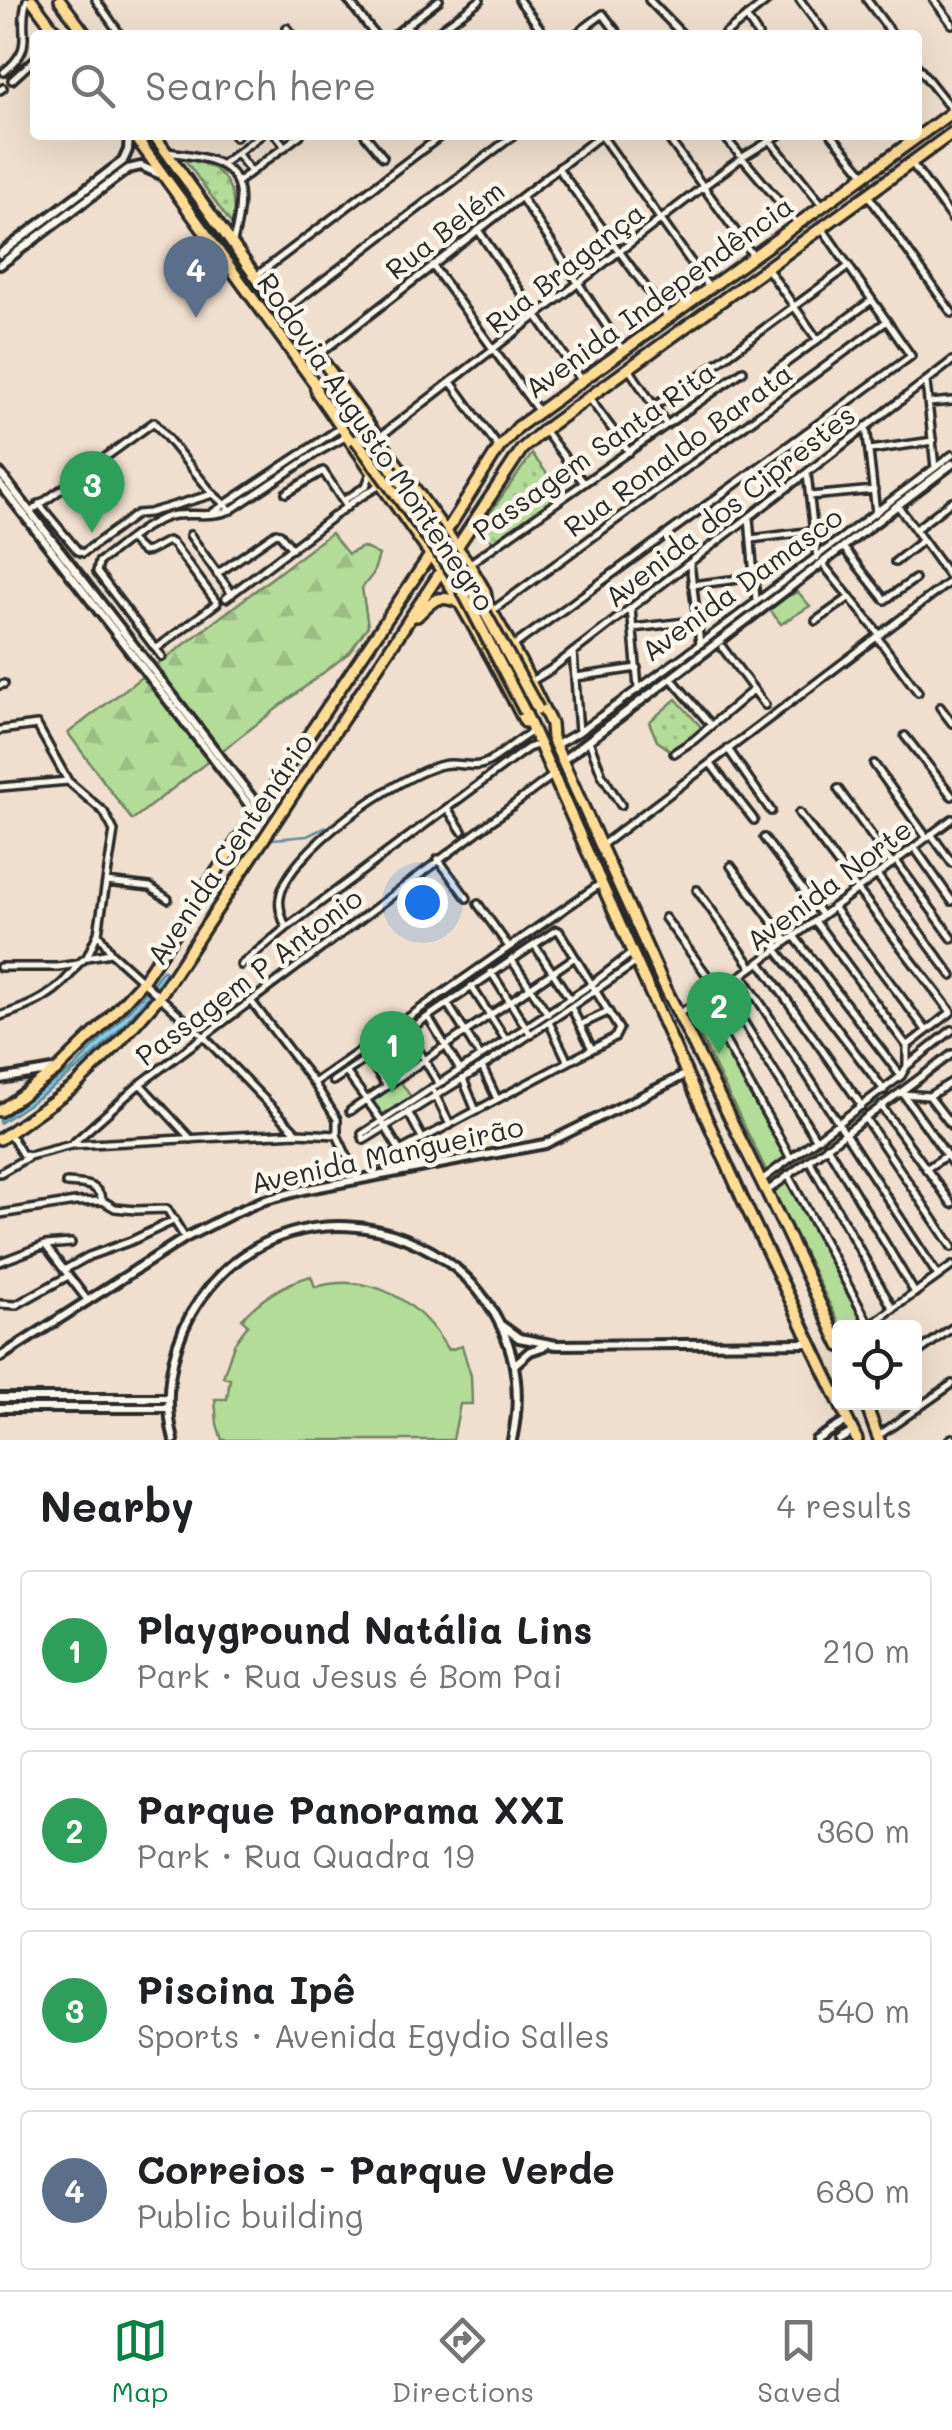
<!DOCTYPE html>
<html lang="en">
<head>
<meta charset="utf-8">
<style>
	body { margin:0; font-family:Mali,sans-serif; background:#f6f6f6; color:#202124 }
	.controls { position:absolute; right:30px; bottom:30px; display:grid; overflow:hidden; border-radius:10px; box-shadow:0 10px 40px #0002 }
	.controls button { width:90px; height:90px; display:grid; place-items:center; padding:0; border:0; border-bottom:2px solid #e0e0e0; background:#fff; color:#202124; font:50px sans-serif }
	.you { position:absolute; left:422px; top:902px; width:35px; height:35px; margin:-25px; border:8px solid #fff; border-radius:50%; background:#1a73e8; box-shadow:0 0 0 15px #1a73e833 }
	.badge { display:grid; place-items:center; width:65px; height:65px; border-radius:50%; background:#0b8043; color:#fff; font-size:32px; font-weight:700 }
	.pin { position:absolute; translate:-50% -82px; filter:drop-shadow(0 2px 5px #0008) }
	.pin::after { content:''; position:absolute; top:52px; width:35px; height:30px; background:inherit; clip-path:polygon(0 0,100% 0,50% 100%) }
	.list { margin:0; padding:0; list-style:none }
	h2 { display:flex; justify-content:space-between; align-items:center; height:130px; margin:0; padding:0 40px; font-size:42px }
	h2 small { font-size:32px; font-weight:400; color:#757577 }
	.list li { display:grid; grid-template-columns:65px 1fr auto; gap:30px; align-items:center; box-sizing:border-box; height:160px; margin:0 20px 20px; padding:0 20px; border:2px solid #e0e0e0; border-radius:10px }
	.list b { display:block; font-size:38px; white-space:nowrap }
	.list p { margin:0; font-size:32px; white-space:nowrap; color:#757577 }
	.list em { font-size:32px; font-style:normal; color:#757577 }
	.icon { flex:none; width:55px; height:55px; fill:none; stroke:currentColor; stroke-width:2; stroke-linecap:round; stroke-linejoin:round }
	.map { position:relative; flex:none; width:952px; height:1440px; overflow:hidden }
	.search { position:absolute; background:#fff; box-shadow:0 10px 40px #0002; left:30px; right:30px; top:30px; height:110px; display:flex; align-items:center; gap:25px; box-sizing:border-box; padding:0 35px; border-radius:10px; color:#757577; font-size:38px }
	.sheet { height:850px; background:#fff }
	nav { display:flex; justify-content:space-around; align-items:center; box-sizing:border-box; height:140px; border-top:2px solid #e0e0e0; background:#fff; font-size:28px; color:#757577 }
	nav a { display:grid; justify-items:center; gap:5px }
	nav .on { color:#0b8043 }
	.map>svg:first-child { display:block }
	.grass { fill:url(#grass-dots); stroke:#708462; stroke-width:2.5 }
	.forest { fill:url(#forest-firs); stroke:#708462; stroke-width:2.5 }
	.park { fill:#b4dc99; stroke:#708462; stroke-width:2.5 }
	.water { fill:#87cde9; stroke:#628c9d; stroke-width:2.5 }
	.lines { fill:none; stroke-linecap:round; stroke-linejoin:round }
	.stream { stroke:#628c9d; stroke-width:2.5 }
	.minor-casing { stroke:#2b2b2b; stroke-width:12 }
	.tertiary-casing { stroke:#2b2b2b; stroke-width:14 }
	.primary-casing { stroke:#2b2b2b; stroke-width:16 }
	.minor { stroke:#fbf7ec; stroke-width:5 }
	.tertiary { stroke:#fbf7ec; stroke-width:6 }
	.primary { stroke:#ffdd96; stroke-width:9 }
	.primary-bridge-casing { stroke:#2b2b2b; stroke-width:16; stroke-linecap:butt }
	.primary-bridge { stroke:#ffdd96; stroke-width:9 }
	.labels { text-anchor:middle; stroke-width:9; stroke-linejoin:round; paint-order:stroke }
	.street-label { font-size:28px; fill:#2b2b2b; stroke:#fbf7ec }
</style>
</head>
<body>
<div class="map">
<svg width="952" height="1440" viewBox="0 0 952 1440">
	<defs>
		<pattern id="grass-dots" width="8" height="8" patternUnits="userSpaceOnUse" patternTransform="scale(2.5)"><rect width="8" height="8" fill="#b4dc99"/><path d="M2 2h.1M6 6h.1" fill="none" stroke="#9bbd84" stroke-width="1.8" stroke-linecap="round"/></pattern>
		<pattern id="forest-firs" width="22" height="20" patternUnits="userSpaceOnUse" patternTransform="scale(2.5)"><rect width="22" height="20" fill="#b4dc99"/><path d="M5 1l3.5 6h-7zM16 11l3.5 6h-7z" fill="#9bbd84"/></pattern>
	</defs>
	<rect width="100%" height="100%" fill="#f0dfce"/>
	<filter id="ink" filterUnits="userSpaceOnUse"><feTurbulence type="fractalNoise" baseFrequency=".01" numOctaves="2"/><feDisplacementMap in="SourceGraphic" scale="20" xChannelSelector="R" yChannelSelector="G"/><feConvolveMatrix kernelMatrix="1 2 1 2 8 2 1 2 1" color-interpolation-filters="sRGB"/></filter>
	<g filter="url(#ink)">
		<path class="grass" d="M 185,160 C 223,162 239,190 232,225 Z
			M 532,454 L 564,496 L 495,545 L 480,527 Z
			M 676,699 L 701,727 L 694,740 L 674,753 L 657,741 L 649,722 Z"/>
		<path class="forest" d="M 331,533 L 348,554 L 363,547 L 379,555 L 373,574 L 362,588 L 368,626 L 349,653 L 132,820 L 68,733 Z"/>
		<path class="park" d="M 798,592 L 810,606 L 781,624 L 766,605 Z
			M 704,1006 L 787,1156 L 767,1172 L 689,1014 Z
			M 398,1078 L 413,1100 L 381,1120 L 366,1100 Z
			M 787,1181 L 865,1327 L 841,1327 L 774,1191 Z
			M 311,1276 L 315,1287 C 373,1271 420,1302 448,1350 L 462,1346 L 471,1376 L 472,1404 L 460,1404 L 453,1440 L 222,1440 L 217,1424 L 215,1399 L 227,1399 L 230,1379 L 223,1377 L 234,1344 L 248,1325 L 242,1319 C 261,1298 283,1284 311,1276 Z"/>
		<path class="water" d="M 163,970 L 166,973 C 143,1004 109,1044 79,1068 C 54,1088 27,1105 0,1123 L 0,1117 L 72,1070 L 146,992 Z"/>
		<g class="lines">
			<path class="stream" d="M 273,839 L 307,836 L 326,827"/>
			<defs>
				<path id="minor" d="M 96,0 L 117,30
					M 348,0 L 375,35
					M 519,0 L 545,35
					M 649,0 L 683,35
					M 800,0 L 826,35
					M 867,0 L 893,35
					M 934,0 L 952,24
					M 746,17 L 758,35
					M 448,24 L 457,35
					M 406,25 L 414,35
					M 287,28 L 292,35
					M 394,35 L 439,0
					M 433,35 L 480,0
					M 575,35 L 603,14 L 619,35
					M 724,35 L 768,0
					M 917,66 L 952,110
					M 4,72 C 38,45 16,32 27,0
					M 12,80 L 35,59
					M 0,90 L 3,88
					M 276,135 L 285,147
					M 365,135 L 383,157
					M 666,135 L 754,257
					M 723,135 L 798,224
					M 766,135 L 823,206
					M 832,135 L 865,175
					M 235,137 L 237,135
					M 166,152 C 234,159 251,172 233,242
					M 237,153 L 251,172
					M 911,162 L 952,219
					M 222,164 L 261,135
					M 558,168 L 669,319
					M 239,181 L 300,135
					M 868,195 L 952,313
					M 521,197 L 622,349
					M 478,230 L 581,380
					M 432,265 L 539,412
					M 767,268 L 817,339
					M 256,276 L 442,135
					M 281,313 L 514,135
					M 314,358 L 601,135 L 710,289
					M 629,369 L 666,424
					M 771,374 L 872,300
					M 451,382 L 499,448
					M 926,382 L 935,468
					M 589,398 L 629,452
					M 929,403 L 952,401
					M 654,406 L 682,389 L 849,266
					M 866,426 L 876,513
					M 544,430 L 584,483
					M 378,438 L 704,186 L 743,157 L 779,135
					M 870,450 L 933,441
					M 807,474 L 817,558
					M 286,493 L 323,471 L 347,507
					M 810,496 L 874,490
					M 343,501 L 366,486 L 371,473
					M 39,504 L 78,551 L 83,553 L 137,514 L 149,513 L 213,494
					M 898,506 L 952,580
					M 34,509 L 154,422 L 213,494 L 231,510
					M 212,513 L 340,428
					M 749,518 L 756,600
					M 916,529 L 952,501
					M 190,535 L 232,594
					M 751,539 L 814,531
					M 130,540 L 143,552 L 149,551 L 168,541 L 173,544 L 217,603 L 156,649
					M 843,547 L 885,600 L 915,579
					M 895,562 L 923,540
					M 690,563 L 700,644
					M 822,563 L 880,635
					M 469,564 L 743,371
					M 217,574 L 276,533 L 280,534 L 292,549
					M 692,585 L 754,577
					M 226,598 L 355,500 L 380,485
					M 631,608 L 638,688
					M 492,611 L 887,321
					M 816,621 L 850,597
					M 633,628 L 695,621
					M 877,637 L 918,692
					M 512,647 L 911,356 L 822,228
					M 722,647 L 765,705
					M 573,652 L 579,732
					M 162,657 L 97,572 L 99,562 C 119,548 151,518 175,515 C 195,513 212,518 231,510 L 318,452 L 347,436
					M 576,677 L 637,668
					M 671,678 L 711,725
					M 530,682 L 550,670 L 952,361
					M 0,685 L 4,684
					M 940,707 L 952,723
					M 0,730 L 37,725 L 68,781 L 104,812 L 114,831 L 98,933 L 87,957
					M 905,736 L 952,796
					M 589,741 L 602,775 L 621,805
					M 556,745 L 579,732 L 700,644 L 952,455
					M 728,749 L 771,811
					M 674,753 L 694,740 L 753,690
					M 710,763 L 754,820
					M 874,764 L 927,838
					M 0,787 L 68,781
					M 838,789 L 892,864
					M 447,808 L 462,831
					M 799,813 L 951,1012
					M 931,834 L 952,863
					M 764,838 L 822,915
					M 602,845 L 952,580
					M 914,847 L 952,901
					M 438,859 L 467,898
					M 896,861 L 952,938
					M 731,866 L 787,941
					M 877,875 L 952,976
					M 106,882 L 150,887 L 168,899
					M 697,890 L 752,967
					M 478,904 L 509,947
					M 833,907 L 926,1030
					M 665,918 L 718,990
					M 815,921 L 907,1046
					M 286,928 C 283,919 278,909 280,898 C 286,852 399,775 442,765 C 457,761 474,770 488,762 C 503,754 516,740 532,732
					M 98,933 L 111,953 L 203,1036 L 296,1132
					M 794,936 L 901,1076
					M 534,944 L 570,999
					M 776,949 L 884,1090
					M 511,959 L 548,1014
					M 760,962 L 862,1106
					M 241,965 L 286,928 L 518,755 L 528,748 L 540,744
					M 0,967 L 58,967 L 78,964 L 87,957 L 111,953
					M 491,972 L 531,1035
					M 742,975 L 938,1276
					M 471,986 L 506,1040
					M 722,987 L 816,1139
					M 702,1000 L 790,1157
					M 251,1001 L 314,1083 L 337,1119 L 337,1135 L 358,1180
					M 447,1003 L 480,1056
					M 571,1007 L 592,1049
					M 678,1014 L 742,975 L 952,819
					M 0,1016 C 32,1006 60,993 78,964
					M 428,1017 L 460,1070
					M 549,1022 L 568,1062
					M 580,1025 L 608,1012
					M 407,1031 L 439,1084
					M 390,1042 L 410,1070
					M 367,1057 L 387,1086
					M 907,1066 L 907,1046 L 950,1013
					M 482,1067 L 497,1099
					M 346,1072 L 381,1120 L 400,1151
					M 463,1079 L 476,1111
					M 333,1081 L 556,930 L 559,931 L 619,1029 L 615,1037 L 379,1162
					M 314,1083 L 600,884
					M 140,1084 L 191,1139
					M 432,1088 L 450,1125
					M 902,1094 L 929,1096 L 952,1082
					M 904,1095 L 952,1163
					M 929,1096 L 952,1126
					M 881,1106 L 952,1204
					M 350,1111 L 575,957
					M 408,1112 L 422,1138
					M 865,1118 L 952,1247
					M 362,1134 L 364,1140 L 482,1067 L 637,962
					M 362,1134 L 592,984 L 633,952
					M 7,1135 L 13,1139 L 22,1154 L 29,1156 L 71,1145 L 297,1133 L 337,1135
					M 71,1145 L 140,1084 L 552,776
					M 827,1146 L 915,1293
					M 809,1160 L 893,1309
					M 926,1169 L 947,1155
					M 0,1173 L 28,1157
					M 788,1175 L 870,1326
					M 763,1179 L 901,1076 L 907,1066 L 952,1030
					M 66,1183 C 85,1185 95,1181 103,1201
					M 766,1192 L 952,1054
					M 0,1214 L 75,1202 L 103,1201 L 115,1208 L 136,1210 L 167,1209 L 185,1238
					M 45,1245 L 88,1301
					M 0,1262 L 45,1245 L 71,1243
					M 64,1270 L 89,1256 L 131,1241 L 175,1220
					M 0,1304 L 16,1305 L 68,1276
					M 869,1326 L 952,1266
					M 914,1355 L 952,1328
					M 878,1436 L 952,1384
					M 949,1440 L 952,1438"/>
				<path id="tertiary" d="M 0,254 L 123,161 L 128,150 L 129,135
					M 0,265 L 128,169 L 141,166 L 159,174
					M 0,473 L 259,807
					M 0,484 L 250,806
					M 563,760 L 952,464
					M 0,1079 L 53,1070
					M 501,1325 L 519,1338 L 556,1345 L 809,1343
					M 0,1357 L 185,1238 L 236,1212 L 262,1201 L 303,1190 L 545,1144 L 687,1074
					M 514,1365 L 530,1351 L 545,1346
					M 0,1398 L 169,1398
					M 0,1408 L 169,1408
					M 174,1440 C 163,1398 170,1352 191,1314 C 291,1142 555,1243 512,1440
					M 816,1440 L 847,1421
					M 839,1440 L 853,1432"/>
				<path id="primary" d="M 32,0 L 58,35
					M 60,0 L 86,35
					M 134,135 L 315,384 L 317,393 L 441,570 L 492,659 L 525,722
					M 154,135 L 314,358 L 316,361 L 322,360 L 469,564 L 485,591 L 487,603 L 521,663 L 551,724 L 552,738 L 663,983 L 785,1229 L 840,1346
					M 341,396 L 365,431
					M 417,616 C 431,602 437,593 458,602
					M 525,712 L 742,1198 L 857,1440
					M 0,1111 L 58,1069 L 101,1027 L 142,982 L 451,524 L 499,448 L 518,427 L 952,112
					M 0,1139 L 75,1086 L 116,1046 L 159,997 L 522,449 L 544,430 L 952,133
					M 865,1402 L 879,1440"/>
			</defs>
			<use href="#minor" class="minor-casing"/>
			<use href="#tertiary" class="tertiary-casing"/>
			<use href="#primary" class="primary-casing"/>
			<use href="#minor" class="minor"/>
			<use href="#tertiary" class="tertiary"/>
			<use href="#primary" class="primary"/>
			<defs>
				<path id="primary-bridge" d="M 365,431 L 461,569 L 538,709
					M 356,440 L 453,573 L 525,712"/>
			</defs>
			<use href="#primary-bridge" class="primary-bridge-casing"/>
			<use href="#primary-bridge" class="primary-bridge"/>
		</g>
	</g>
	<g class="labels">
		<g class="street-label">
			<text transform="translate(445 230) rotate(-38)" y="10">Rua Belém</text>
			<text transform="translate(565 268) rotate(-38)" y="10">Rua Bragança</text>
			<text transform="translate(659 297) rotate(-36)" y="10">Avenida Independência</text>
			<text transform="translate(376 442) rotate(56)" y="10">Rodovia Augusto Montenegro</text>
			<text transform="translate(678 450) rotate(-36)" y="10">Rua Ronaldo Barata</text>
			<text transform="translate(594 451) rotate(-35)" y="10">Passagem Santa Rita</text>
			<text transform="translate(730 506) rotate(-38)" y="10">Avenida dos Ciprestes</text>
			<text transform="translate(742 584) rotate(-36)" y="10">Avenida Damasco</text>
			<text transform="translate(230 849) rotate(-56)" y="10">Avenida Centenário</text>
			<text transform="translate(829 885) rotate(-37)" y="10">Avenida Norte</text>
			<text transform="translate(249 977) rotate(-37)" y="10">Passagem P Antonio</text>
			<text transform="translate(387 1155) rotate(-12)" y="10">Avenida Mangueirão</text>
		</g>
	</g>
</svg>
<div class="controls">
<button><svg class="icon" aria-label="locate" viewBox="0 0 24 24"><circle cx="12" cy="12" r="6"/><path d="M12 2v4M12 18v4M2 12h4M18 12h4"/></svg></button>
</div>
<div class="you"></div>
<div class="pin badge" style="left:392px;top:1093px;background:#2e9e5b">1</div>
<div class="pin badge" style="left:719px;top:1054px;background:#2e9e5b">2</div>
<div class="pin badge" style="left:92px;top:533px;background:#2e9e5b">3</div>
<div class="pin badge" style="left:196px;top:318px;background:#5c6f8a">4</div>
<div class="search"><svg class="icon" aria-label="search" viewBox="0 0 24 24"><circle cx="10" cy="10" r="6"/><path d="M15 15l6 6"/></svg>Search here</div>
</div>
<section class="sheet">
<h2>Nearby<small>4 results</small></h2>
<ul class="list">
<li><span class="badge" style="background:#2e9e5b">1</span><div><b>Playground Natália Lins</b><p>Park · Rua Jesus é Bom Pai</p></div><em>210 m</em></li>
<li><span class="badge" style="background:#2e9e5b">2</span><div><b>Parque Panorama XXI</b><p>Park · Rua Quadra 19</p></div><em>360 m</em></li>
<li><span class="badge" style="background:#2e9e5b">3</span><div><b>Piscina Ipê</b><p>Sports · Avenida Egydio Salles</p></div><em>540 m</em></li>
<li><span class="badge" style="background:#5c6f8a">4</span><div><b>Correios - Parque Verde</b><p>Public building</p></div><em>680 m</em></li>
</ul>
</section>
<nav>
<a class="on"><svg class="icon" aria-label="map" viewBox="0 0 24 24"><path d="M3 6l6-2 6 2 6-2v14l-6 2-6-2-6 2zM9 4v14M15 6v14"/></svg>Map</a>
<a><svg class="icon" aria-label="directions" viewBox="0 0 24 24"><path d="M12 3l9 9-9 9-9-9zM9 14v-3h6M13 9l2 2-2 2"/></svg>Directions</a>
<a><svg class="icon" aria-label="saved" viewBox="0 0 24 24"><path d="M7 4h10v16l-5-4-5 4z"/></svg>Saved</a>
</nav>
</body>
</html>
